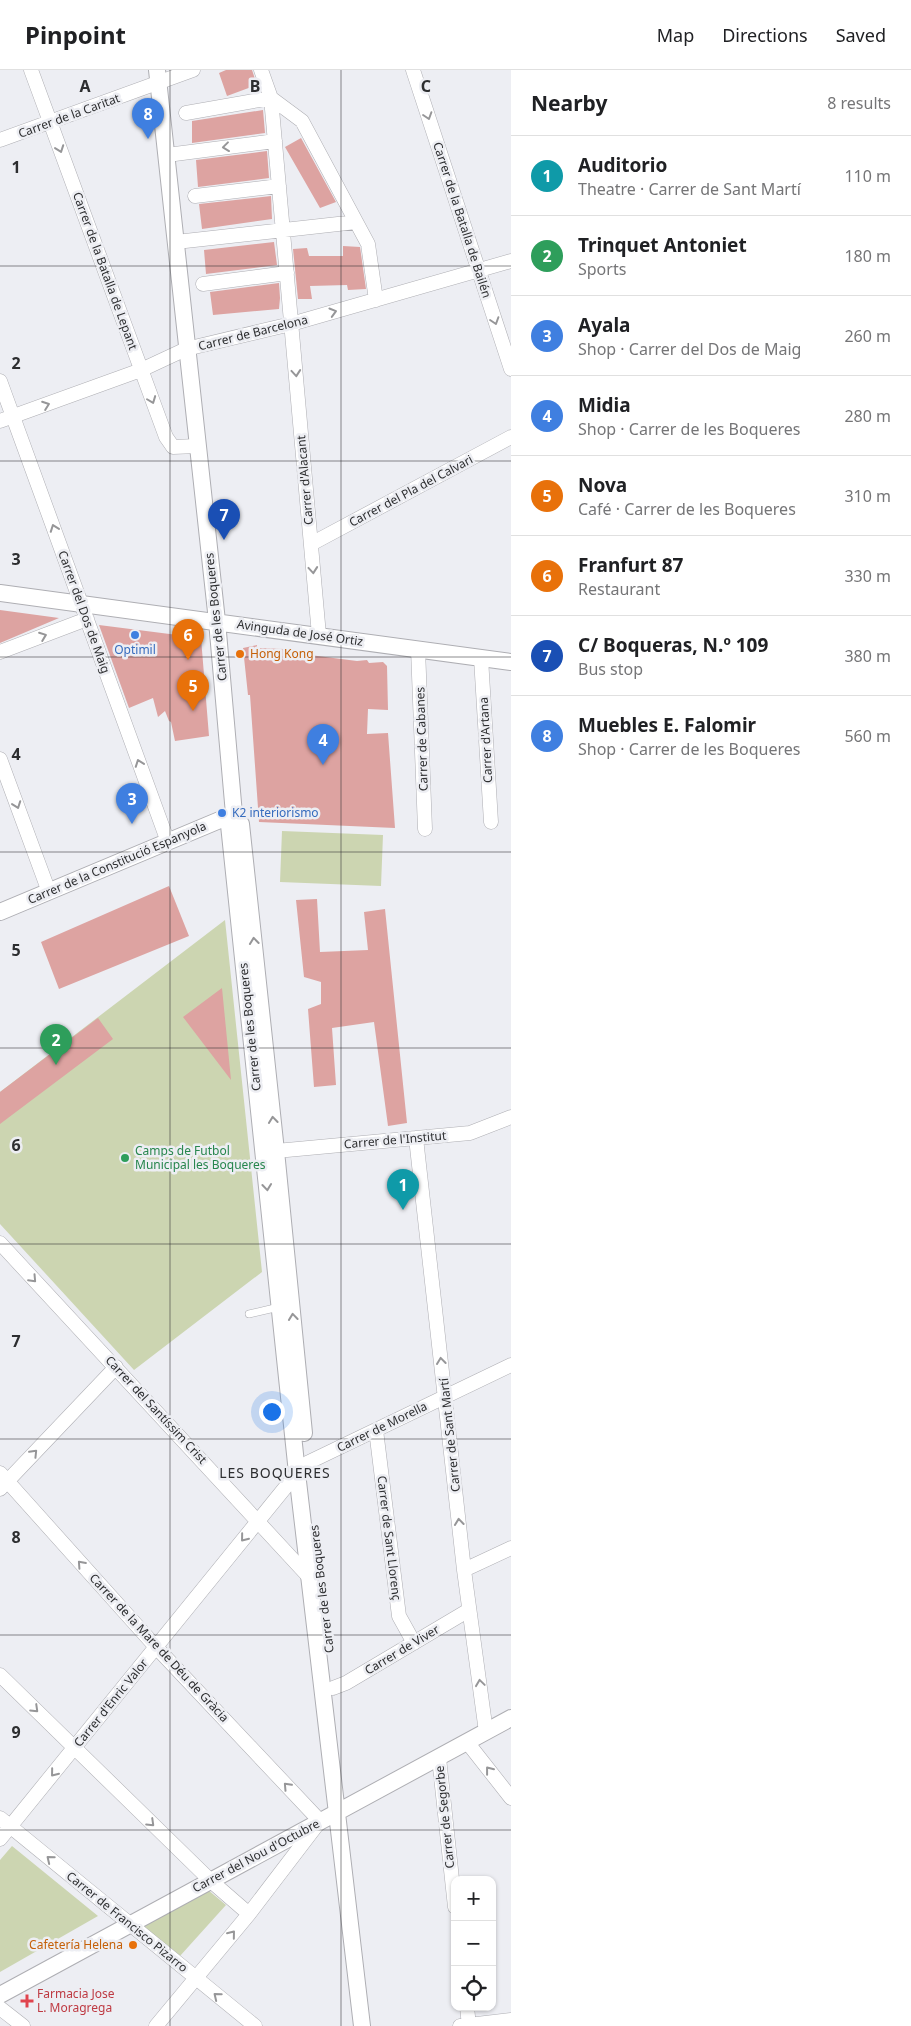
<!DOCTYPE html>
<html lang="en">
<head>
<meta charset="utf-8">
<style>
	body { margin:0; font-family:"Noto Sans",sans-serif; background:#f6f6f6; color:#202124 }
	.controls { position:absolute; right:15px; bottom:15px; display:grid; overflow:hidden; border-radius:10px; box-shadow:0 1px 4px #0004 }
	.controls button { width:45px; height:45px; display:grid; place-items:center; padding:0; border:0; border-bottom:1px solid #e0e0e0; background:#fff; color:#202124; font:25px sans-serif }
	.you { position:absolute; left:271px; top:1341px; width:18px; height:18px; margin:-12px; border:4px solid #fff; border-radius:50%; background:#1a73e8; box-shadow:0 0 0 8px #1a73e833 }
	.badge { display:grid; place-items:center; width:32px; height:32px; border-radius:50%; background:#15606d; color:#fff; font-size:16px; font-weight:700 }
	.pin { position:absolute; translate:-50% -41px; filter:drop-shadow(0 1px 2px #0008) }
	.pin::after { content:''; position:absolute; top:26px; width:18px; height:15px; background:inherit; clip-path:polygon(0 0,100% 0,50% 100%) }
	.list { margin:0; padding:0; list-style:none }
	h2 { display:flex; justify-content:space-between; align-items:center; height:65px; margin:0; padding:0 20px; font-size:21px }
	h2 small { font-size:16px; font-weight:400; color:#757577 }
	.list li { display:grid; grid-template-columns:32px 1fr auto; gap:15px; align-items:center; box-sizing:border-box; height:80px; padding:0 20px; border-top:1px solid #e0e0e0 }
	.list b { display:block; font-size:19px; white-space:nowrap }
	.list p { margin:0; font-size:16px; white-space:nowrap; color:#757577 }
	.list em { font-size:16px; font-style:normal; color:#757577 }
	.icon { flex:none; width:28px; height:28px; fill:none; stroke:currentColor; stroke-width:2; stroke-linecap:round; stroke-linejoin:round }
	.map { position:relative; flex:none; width:511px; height:1956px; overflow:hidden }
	header { display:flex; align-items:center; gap:30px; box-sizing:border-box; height:70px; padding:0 25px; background:#fff; border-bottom:1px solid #e0e0e0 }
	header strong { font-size:24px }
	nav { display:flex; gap:28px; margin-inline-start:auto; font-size:18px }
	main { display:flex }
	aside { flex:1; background:#fff }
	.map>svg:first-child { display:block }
	.green { fill:#ccd5b1 }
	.building { fill:#dda3a1 }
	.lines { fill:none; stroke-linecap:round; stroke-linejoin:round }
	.service-casing { stroke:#aeaeb3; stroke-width:8 }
	.minor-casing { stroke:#aeaeb3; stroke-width:15 }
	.tertiary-casing { stroke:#aeaeb3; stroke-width:18 }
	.service { stroke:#fff; stroke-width:7 }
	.minor { stroke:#fff; stroke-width:14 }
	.tertiary { stroke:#fff; stroke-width:16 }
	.oneway { stroke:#969698 }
	.grid { fill:none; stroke:#2d2e30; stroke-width:1; stroke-opacity:0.55 }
	.shop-dot { fill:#3f7fe0; stroke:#edeef3; stroke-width:2 }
	.food-dot { fill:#e8710a; stroke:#edeef3; stroke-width:2 }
	.leisure-dot { fill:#2e9e5b; stroke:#edeef3; stroke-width:2 }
	.health-dot { fill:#e0444e; stroke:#edeef3; stroke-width:2 }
	.labels { text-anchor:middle; stroke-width:5; stroke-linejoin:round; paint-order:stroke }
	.street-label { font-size:12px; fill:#2d2e30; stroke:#edeef3 }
	.shop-label { font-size:12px; fill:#366cbe; stroke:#edeef3 }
	.food-label { font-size:12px; fill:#c56008; stroke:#edeef3; text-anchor:start }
	.leisure-label { font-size:12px; fill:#27864d; stroke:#edeef3; text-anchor:start }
	.health-label { font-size:12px; fill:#be3a42; stroke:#edeef3; text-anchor:start }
	.neighbourhood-label { font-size:14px; letter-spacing:1px; fill:#2d2e30; stroke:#edeef3 }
	.grid-label { font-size:16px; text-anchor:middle; font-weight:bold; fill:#2d2e30; stroke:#edeef3; stroke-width:5; stroke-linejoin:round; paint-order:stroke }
</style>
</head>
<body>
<header>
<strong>Pinpoint</strong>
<nav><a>Map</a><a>Directions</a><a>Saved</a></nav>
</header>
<main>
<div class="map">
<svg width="511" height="1956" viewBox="0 0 511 1956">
	<rect width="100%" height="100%" fill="#edeef3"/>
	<path class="green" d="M 282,761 L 383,765 L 381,816 L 280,812 Z
		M 225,850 L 262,1202 L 134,1300 L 0,1154 L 0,1022 Z
		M 12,1776 L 98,1846 L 0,1902 L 0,1790 Z
		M 208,1820 L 226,1835 L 180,1886 L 140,1854 Z"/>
	<path class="building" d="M 226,0 L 252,0 L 257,15 L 227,26 L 219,3 Z
		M 263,40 L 265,63 L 192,73 L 192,51 Z
		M 301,68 L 336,132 L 320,138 L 285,77 Z
		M 267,81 L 269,108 L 198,117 L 196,90 Z
		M 271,126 L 272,149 L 202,159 L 199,134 Z
		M 274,172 L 277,195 L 206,204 L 204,180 Z
		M 343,176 L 360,177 L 366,219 L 348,220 L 347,215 L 310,216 L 312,229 L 298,229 L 293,179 L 307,178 L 309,186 L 343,186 Z
		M 279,213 L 280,228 L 279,239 L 213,245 L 210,222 Z
		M 0,540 L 59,548 L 0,573 Z
		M 99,555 L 201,568 L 209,666 L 175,671 L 171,652 L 169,651 L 165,641 L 158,647 L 153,628 L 129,638 Z
		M 257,575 L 257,578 L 284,579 L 284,581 L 294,581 L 294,583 L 357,591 L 367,590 L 369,593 L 383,592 L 387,596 L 388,640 L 368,639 L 367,664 L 388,663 L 395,758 L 259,752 L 250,625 L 248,625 L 243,578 Z
		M 169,816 L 189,866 L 59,919 L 41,872 Z
		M 317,829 L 320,882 L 368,880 L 364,842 L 385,839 L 407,1053 L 388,1056 L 374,952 L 332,958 L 336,1015 L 314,1017 L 308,939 L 321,934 L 321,912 L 304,907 L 296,830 Z
		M 222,918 L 231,1010 L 183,947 Z
		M 98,948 L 113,969 L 0,1054 L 0,1022 Z"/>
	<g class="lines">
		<defs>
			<path id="service" d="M 249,1244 L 279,1237"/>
			<path id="minor" d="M 31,0 L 166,367 L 173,377 L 197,376
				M 261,0 L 271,28 L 319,565
				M 413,0 L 511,299
				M 186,43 L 271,28 L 302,51 L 368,174 L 376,230
				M 0,70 L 193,0
				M 167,85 L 275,71
				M 195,126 L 279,116
				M 176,172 L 356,152
				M 203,214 L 287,203
				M 0,311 L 168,772
				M 0,351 L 141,300 L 186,279 L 291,254 L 511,191
				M 311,474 L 511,367
				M 418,579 L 425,759
				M 0,582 L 87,549
				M 481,588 L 491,752
				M 0,689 L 49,822
				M 416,1068 L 464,1500 L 486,1662
				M 276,1081 L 470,1063 L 511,1047
				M 0,1173 L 310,1508
				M 376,1360 L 399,1546 L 414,1573
				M 307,1393 L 511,1295
				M 0,1403 L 156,1577 L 320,1751 L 249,1844 L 156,1956
				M 0,1419 L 116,1297
				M 464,1500 L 511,1478
				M 0,1605 L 211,1811 L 249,1844
				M 333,1618 L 346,1613 L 469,1540
				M 467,1672 L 511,1728
				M 439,1688 L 455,1837
				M 0,1748 L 255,1956
				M 0,1769 L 297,1403
				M 467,1937 L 469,1956
				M 0,1938 L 23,1956
				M 460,1956 L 511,1950"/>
			<path id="tertiary" d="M 157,0 L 217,551 L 234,744 L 229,755 L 297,1403 L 362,1956
				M 0,523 L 511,592
				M 234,744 L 241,754 L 276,1081 L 304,1363
				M 0,842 L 234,744
				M 0,1925 L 511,1648"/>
		</defs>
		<use href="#service" class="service-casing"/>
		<use href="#minor" class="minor-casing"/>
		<use href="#tertiary" class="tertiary-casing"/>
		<use href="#service" class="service"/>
		<use href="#minor" class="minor"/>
		<use href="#tertiary" class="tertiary"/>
	</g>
	<defs><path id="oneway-chevron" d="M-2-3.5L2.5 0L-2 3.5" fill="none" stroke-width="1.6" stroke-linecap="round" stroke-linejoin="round" transform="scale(1.25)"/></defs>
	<g class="oneway">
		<use href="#oneway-chevron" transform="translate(428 46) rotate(72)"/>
		<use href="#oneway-chevron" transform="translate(226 77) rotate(173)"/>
		<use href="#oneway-chevron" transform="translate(60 79) rotate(70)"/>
		<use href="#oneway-chevron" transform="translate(333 242) rotate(-16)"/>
		<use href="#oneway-chevron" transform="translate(495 251) rotate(72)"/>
		<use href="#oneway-chevron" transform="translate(296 303) rotate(85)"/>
		<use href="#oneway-chevron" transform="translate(152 330) rotate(69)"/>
		<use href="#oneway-chevron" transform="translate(46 335) rotate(-20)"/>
		<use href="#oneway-chevron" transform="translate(54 458) rotate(-110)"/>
		<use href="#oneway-chevron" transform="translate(313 500) rotate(85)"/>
		<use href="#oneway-chevron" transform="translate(43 566) rotate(-21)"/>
		<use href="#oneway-chevron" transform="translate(139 693) rotate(-110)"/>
		<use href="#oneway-chevron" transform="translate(17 735) rotate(70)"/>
		<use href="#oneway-chevron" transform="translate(254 871) rotate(-96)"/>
		<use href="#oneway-chevron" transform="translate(273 1050) rotate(-96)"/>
		<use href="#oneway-chevron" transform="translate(267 1117) rotate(84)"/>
		<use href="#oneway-chevron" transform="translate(33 1209) rotate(47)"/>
		<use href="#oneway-chevron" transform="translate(293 1247) rotate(-96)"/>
		<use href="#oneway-chevron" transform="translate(441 1291) rotate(-97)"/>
		<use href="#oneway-chevron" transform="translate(34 1383) rotate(-46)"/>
		<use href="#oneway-chevron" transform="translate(459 1452) rotate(-96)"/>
		<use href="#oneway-chevron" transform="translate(244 1468) rotate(129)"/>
		<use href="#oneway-chevron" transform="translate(81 1494) rotate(-132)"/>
		<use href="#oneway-chevron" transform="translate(480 1613) rotate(-98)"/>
		<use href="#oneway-chevron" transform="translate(35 1639) rotate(44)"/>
		<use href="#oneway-chevron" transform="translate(489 1700) rotate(-128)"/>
		<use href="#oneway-chevron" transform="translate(54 1703) rotate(129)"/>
		<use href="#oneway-chevron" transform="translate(287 1716) rotate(-133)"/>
		<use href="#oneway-chevron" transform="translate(151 1753) rotate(44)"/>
		<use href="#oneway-chevron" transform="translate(50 1789) rotate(-141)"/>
		<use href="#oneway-chevron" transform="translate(232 1864) rotate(-51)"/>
		<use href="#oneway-chevron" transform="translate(217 1926) rotate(-141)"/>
	</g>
	<path class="grid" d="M 170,0 L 170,1956M 341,0 L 341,1956M 0,196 L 511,196M 0,391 L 511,391M 0,587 L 511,587M 0,782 L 511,782M 0,978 L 511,978M 0,1174 L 511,1174M 0,1369 L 511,1369M 0,1565 L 511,1565M 0,1760 L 511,1760"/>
	<g class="shop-dot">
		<circle cx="135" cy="565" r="5"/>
		<circle cx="222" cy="743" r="5"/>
	</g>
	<g class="food-dot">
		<circle cx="240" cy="584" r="5"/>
		<circle cx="133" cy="1875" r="5"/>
	</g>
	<circle class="leisure-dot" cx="125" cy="1088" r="5"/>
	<path class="health-dot" d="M24.5 1923.5h5v5h5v5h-5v5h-5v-5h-5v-5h5z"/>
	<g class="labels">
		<g class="street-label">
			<text transform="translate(69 46) rotate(-20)" y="4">Carrer de la Caritat</text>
			<text transform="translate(462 150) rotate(72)" y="4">Carrer de la Batalla de Bailén</text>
			<text transform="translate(105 201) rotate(70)" y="4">Carrer de la Batalla de Lepant</text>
			<text transform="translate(253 263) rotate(-14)" y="4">Carrer de Barcelona</text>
			<text transform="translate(305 410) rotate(-95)" y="4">Carrer d'Alacant</text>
			<text transform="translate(411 421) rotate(-28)" y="4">Carrer del Pla del Calvari</text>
			<text transform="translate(84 542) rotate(70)" y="4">Carrer del Dos de Maig</text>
			<text transform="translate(216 547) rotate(-96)" y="4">Carrer de les Boqueres</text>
			<text transform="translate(300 563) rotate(8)" y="4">Avinguda de José Ortiz</text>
			<text transform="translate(422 669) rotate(-92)" y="4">Carrer de Cabanes</text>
			<text transform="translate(486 670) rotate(-93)" y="4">Carrer d'Artana</text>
			<text transform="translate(117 793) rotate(-23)" y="4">Carrer de la Constitució Espanyola</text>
			<text transform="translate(250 957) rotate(-96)" y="4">Carrer de les Boqueres</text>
			<text transform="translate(395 1070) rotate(-5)" y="4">Carrer de l'Institut</text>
			<text transform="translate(156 1340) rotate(47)" y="4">Carrer del Santíssim Crist</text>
			<text transform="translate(382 1357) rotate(-26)" y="4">Carrer de Morella</text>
			<text transform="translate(450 1365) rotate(-96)" y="4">Carrer de Sant Martí</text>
			<text transform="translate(389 1468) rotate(83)" y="4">Carrer de Sant Llorenç</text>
			<text transform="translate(322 1519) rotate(-97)" y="4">Carrer de les Boqueres</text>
			<text transform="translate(159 1578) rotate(47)" y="4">Carrer de la Mare de Déu de Gràcia</text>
			<text transform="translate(402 1580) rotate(-31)" y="4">Carrer de Viver</text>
			<text transform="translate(111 1633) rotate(-51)" y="4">Carrer d'Enric Valor</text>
			<text transform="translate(445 1747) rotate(-96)" y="4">Carrer de Segorbe</text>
			<text transform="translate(256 1786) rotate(-28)" y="4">Carrer del Nou d'Octubre</text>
			<text transform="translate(127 1852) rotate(39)" y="4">Carrer de Francisco Pizarro</text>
		</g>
		<g class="shop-label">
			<text x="135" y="584">Optimil</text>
			<text x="232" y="747" text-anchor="start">K2 interiorismo</text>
		</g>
		<g class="food-label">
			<text x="250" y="588">Hong Kong</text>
			<text x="123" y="1879" text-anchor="end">Cafetería Helena</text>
		</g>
		<g class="leisure-label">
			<text x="135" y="1085">Camps de Futbol<tspan x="135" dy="14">Municipal les Boqueres</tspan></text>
		</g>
		<g class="health-label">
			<text x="37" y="1928">Farmacia Jose<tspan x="37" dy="14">L. Moragrega</tspan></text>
		</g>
		<g class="neighbourhood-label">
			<text x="275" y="1408">LES BOQUERES</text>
		</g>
	</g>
	<g class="grid-label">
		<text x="85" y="22">A</text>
		<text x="255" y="22">B</text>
		<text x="426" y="22">C</text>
		<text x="16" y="103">1</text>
		<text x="16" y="299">2</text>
		<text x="16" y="495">3</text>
		<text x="16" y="690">4</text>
		<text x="16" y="886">5</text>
		<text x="16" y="1081">6</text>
		<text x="16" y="1277">7</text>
		<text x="16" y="1473">8</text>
		<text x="16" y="1668">9</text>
	</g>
</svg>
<div class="controls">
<button>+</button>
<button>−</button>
<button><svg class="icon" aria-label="locate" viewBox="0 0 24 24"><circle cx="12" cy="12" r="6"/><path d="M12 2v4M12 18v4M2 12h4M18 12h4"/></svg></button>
</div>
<div class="you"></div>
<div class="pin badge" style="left:403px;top:1140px;background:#0f9aa8">1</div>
<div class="pin badge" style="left:56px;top:995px;background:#2e9e5b">2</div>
<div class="pin badge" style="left:132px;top:754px;background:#3f7fe0">3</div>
<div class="pin badge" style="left:323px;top:695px;background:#3f7fe0">4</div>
<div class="pin badge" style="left:193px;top:641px;background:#e8710a">5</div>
<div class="pin badge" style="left:188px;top:590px;background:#e8710a">6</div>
<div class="pin badge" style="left:224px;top:470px;background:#1a4fb4">7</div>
<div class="pin badge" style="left:148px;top:69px;background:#3f7fe0">8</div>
</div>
<aside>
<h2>Nearby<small>8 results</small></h2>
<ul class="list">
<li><span class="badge" style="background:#0f9aa8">1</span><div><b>Auditorio</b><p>Theatre · Carrer de Sant Martí</p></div><em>110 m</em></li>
<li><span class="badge" style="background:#2e9e5b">2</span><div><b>Trinquet Antoniet</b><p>Sports</p></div><em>180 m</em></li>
<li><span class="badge" style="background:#3f7fe0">3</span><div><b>Ayala</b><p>Shop · Carrer del Dos de Maig</p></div><em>260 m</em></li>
<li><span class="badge" style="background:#3f7fe0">4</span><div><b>Midia</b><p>Shop · Carrer de les Boqueres</p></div><em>280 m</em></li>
<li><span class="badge" style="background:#e8710a">5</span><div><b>Nova</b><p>Café · Carrer de les Boqueres</p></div><em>310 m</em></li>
<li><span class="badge" style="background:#e8710a">6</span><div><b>Franfurt 87</b><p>Restaurant</p></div><em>330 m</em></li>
<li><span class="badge" style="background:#1a4fb4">7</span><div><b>C/ Boqueras, N.º 109</b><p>Bus stop</p></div><em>380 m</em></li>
<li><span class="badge" style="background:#3f7fe0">8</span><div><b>Muebles E. Falomir</b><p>Shop · Carrer de les Boqueres</p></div><em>560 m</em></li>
</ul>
</aside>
</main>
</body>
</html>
